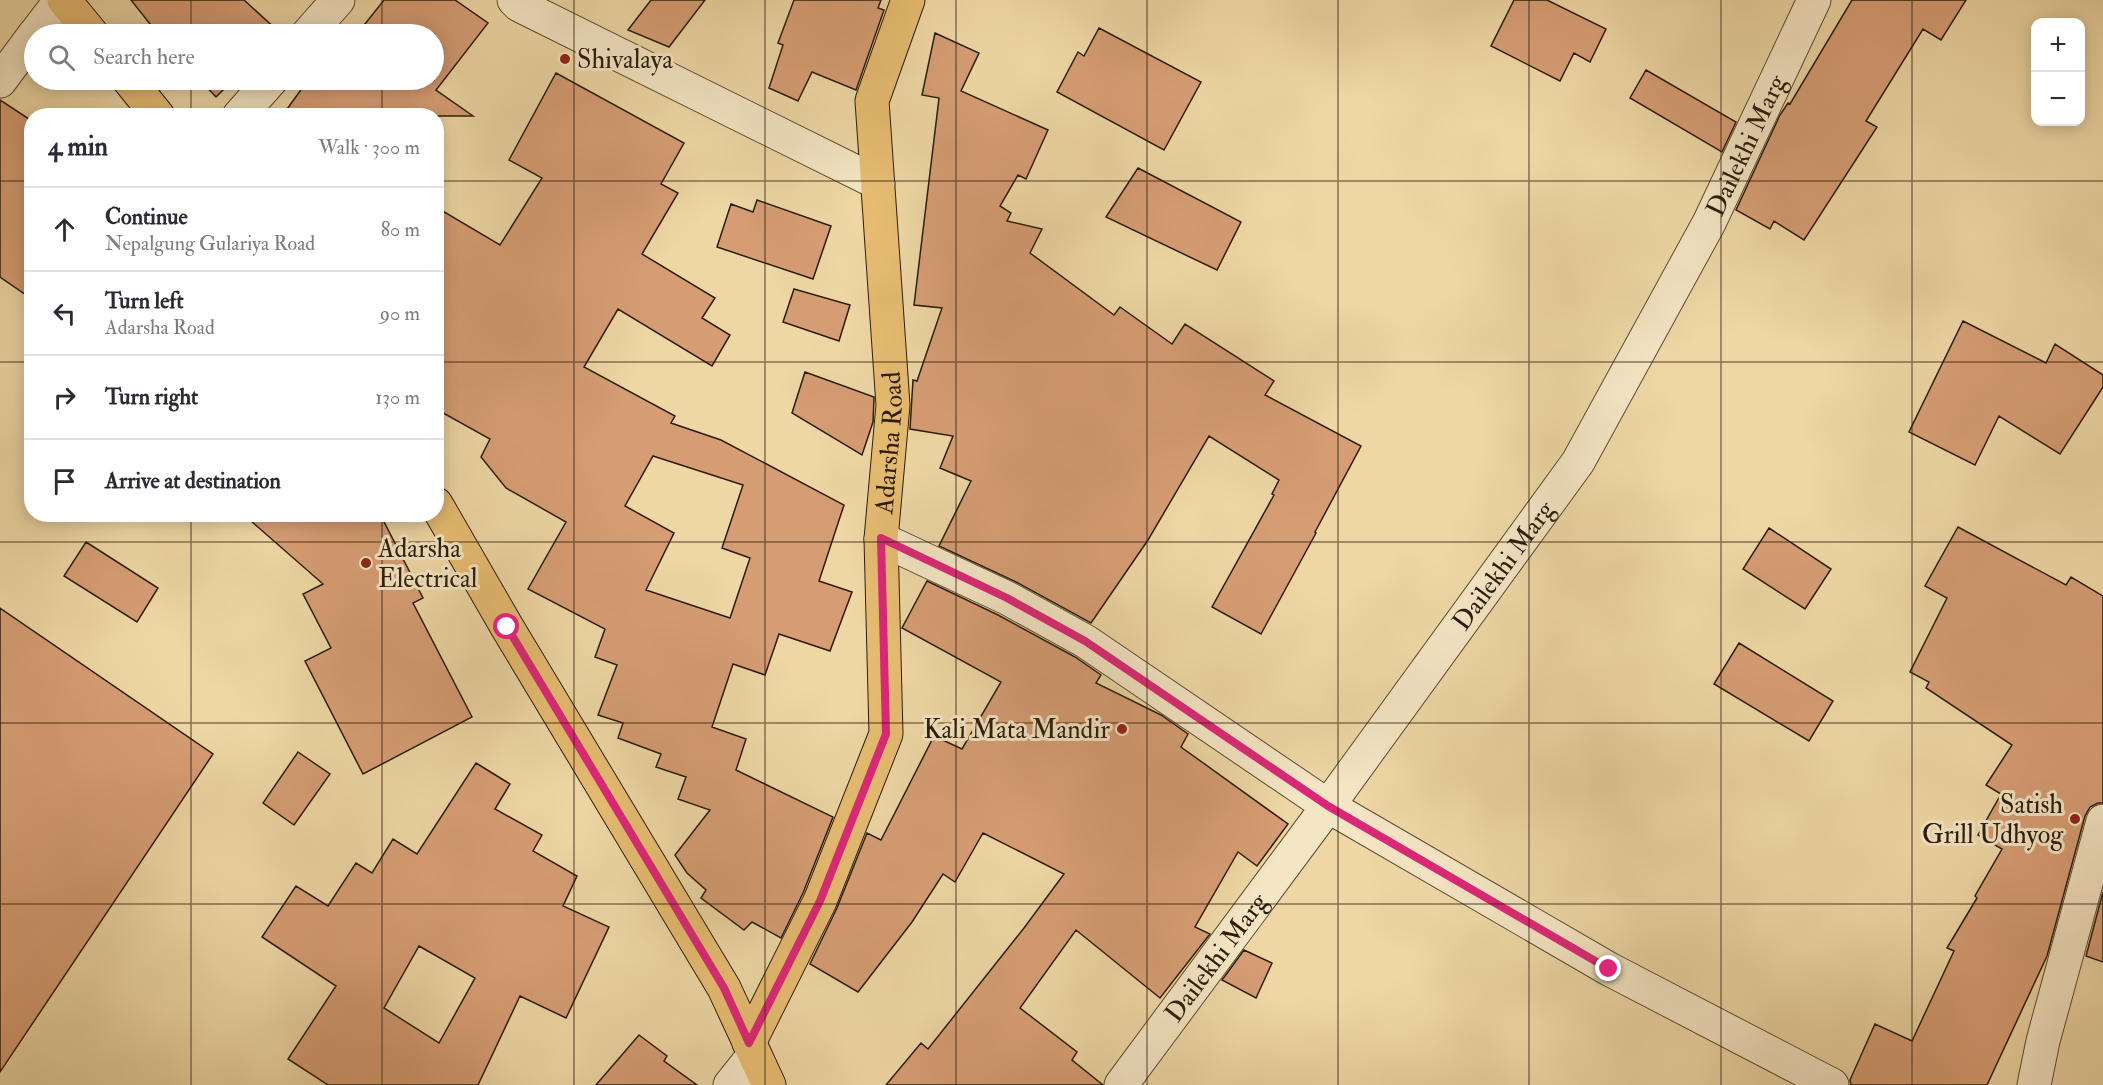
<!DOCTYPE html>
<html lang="en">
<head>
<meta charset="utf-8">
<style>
	body { margin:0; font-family:"IM FELL Double Pica",serif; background:#f7f7f7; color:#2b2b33 }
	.controls { position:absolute; right:18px; top:18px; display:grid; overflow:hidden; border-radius:12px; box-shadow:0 3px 15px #0003 }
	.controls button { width:54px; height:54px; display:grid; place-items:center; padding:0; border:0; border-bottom:2px solid #e1e1e2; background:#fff; color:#2b2b33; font:30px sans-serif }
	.stop { position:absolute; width:18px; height:18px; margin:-14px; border:4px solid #db2777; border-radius:50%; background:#fff }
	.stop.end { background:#db2777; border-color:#fff; box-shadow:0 2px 6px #0008 }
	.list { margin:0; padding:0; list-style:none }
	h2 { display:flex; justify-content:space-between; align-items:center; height:78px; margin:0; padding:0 24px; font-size:26px }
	h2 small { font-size:20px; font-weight:400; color:#7c7c81 }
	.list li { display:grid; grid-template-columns:39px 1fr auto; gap:18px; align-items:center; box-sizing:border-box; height:84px; padding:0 24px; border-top:2px solid #e1e1e2 }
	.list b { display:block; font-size:22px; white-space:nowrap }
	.list p { margin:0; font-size:20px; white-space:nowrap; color:#7c7c81 }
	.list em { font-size:20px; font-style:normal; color:#7c7c81 }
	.icon { flex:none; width:33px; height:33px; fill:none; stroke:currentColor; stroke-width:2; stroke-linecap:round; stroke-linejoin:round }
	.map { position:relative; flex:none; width:2103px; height:1085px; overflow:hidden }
	.search { position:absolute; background:#fff; box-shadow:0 3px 15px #0003; left:24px; top:24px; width:420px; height:66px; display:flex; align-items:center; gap:15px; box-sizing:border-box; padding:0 21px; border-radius:33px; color:#7c7c81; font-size:22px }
	.panel { position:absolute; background:#fff; box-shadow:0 3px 15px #0003; left:24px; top:108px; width:420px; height:414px; border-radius:24px }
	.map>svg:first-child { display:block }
	.building { fill:#d69d74; stroke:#2b1c07; stroke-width:1.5; fill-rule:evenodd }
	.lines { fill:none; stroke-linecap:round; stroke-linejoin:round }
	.minor-casing { stroke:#5c4b2e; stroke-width:35 }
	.major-casing { stroke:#2b1c07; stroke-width:35 }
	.minor { stroke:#f4e5c4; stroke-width:33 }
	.major { stroke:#e7bc72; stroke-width:33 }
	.route { stroke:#db2777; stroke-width:8 }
	.grid { fill:none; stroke:#2b1c07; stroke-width:1.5; stroke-opacity:0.55 }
	.poi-dot { fill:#8f2418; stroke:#f4e5c4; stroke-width:2 }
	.labels { text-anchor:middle; stroke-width:6; stroke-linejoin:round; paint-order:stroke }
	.poi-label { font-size:26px; fill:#2b1c07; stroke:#f4e5c4; text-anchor:start }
	.street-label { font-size:26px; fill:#2b1c07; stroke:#f4e5c4 }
</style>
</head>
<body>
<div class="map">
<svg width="2103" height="1085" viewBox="0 0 2103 1085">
	<rect width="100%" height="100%" fill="#eed7a5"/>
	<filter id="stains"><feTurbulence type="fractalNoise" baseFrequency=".00333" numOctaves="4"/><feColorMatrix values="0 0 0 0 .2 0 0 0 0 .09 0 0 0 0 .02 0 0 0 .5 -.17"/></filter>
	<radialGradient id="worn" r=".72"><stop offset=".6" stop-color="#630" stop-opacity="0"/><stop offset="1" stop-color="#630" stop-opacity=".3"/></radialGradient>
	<path class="building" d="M 131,0 L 244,0 L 278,31 L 275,34 L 158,34 Z
		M 384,0 L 455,0 L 488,23 L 436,90 L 473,116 L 282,116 L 308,80 L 434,80 L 434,34 L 340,34 L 345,26 L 357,34 Z
		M 651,0 L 705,0 L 669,47 L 628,30 Z
		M 794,0 L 881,0 L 878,8 L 884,10 L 856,90 L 812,72 L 798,101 L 769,88 L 783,45 L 778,43 Z
		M 1514,0 L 1547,0 L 1606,29 L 1590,62 L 1574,53 L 1560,81 L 1491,46 Z
		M 1852,0 L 1966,0 L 1941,40 L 1923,29 L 1866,121 L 1877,127 L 1804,240 L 1774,221 L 1770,229 L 1736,210 L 1780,115 L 1788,103 L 1790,104 Z
		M 1099,28 L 1201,82 L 1164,150 L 1057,92 L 1078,52 L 1084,56 Z
		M 935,33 L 979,53 L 961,91 L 1048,130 L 1026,179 L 1018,175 L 1000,206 L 1011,213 L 1007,221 L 1042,229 L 1030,253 L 1114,315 L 1120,307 L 1172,344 L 1185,324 L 1274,381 L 1265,395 L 1361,446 L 1315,532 L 1316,533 L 1261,634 L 1212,607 L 1274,495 L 1272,494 L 1279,480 L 1209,436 L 1148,540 L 1091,623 L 1016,582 L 939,546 L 971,481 L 940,468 L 953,436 L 910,429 L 913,380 L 917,381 L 942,308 L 914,305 L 939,98 L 922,95 Z
		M 1646,70 L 1736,122 L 1722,152 L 1630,98 Z
		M 556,73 L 684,143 L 661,184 L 678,193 L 642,254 L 715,298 L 702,318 L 730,335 L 712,366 L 618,309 L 584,367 L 675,416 L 671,423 L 721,440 L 844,505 L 819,581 L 852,592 L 830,651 L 779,634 L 765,675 L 733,664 L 712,727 L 746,739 L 736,770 L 833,817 L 803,893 L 781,938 L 752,922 L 744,930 L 701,898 L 706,890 L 687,873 L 675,855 L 710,810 L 678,799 L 686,777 L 656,767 L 661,754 L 618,738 L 623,723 L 598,715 L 617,665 L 595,657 L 605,629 L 528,589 L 566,522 L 506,488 L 481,457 L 490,439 L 436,409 L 436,207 L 500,245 L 542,178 L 509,160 ZM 653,456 L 743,485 L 722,548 L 750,558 L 730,618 L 646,590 L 674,533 L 625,506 Z
		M 200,80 L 233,80 L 216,97 Z
		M 0,100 L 32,121 L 32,299 L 0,277 Z
		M 1138,168 L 1241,222 L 1217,270 L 1106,217 Z
		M 757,200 L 831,226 L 813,279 L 717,247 L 731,204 L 753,212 Z
		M 794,289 L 850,305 L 839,341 L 783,322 Z
		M 1963,321 L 2046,363 L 2055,344 L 2103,375 L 2103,387 L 2060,454 L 1999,416 L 1975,465 L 1909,432 Z
		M 805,372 L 874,397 L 873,422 L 862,455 L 792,413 Z
		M 243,514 L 380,514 L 423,598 L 413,603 L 472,717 L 363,774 L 305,661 L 331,648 L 303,594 L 323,584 Z
		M 1958,527 L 2066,585 L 2071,577 L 2103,596 L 2103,803 L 2098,803 L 2090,807 L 2085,816 L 2047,956 L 1987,1085 L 1851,1085 L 1850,1080 L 1875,1024 L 1912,1041 L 1954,951 L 1947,948 L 1977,898 L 1975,896 L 2002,849 L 1978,835 L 2001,794 L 1986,785 L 2012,745 L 1926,688 L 1929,682 L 1910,672 L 1947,598 L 1925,586 Z
		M 1769,528 L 1831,569 L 1805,609 L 1743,569 Z
		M 86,542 L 158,588 L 137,622 L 64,576 Z
		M 927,581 L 998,615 L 1075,657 L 1101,675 L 1096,683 L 1161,715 L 1188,734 L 1181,747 L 1288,824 L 1257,866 L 1238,852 L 1195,927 L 1210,934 L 1160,998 L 1076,930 L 1020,1008 L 1077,1052 L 1072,1060 L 1103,1085 L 886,1085 L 921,1043 L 928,1049 L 1024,928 L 1064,874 L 983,833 L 955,882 L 943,874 L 912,922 L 858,992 L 810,964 L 837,908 L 867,833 L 881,840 L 934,736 L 962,749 L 1001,682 L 902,628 Z
		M 0,608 L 213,754 L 0,1072 Z
		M 1739,643 L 1833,701 L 1809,741 L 1714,684 Z
		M 298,752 L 330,774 L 294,825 L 263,803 Z
		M 476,763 L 510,784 L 495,809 L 542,835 L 533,851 L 577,876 L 563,906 L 609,927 L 566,1018 L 520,996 L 478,1085 L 328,1085 L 288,1059 L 336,986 L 262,937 L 296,886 L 328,906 L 356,863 L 372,873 L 393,839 L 417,854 ZM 419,946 L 475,978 L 439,1043 L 384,1008 Z
		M 2103,892 L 2103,962 L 2086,956 Z
		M 1244,950 L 1272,963 L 1256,998 L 1222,980 Z
		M 639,1035 L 667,1056 L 664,1061 L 697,1085 L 596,1085 Z"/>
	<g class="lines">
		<defs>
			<g id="minor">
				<path d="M 514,0 L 519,5 L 878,183"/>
				<path d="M 35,34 L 61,0"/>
				<path d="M 308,34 L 338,0"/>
				<path d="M 0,81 L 34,35"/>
				<path d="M 239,116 L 271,80"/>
				<path d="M 881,539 L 1007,598 L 1085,641 L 1328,806 L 1609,969 L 1832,1085"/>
				<path d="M 730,1085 L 754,1055"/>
				<path id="s1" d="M 1121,1085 L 1328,806 L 1578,462 L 1709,223 L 1814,0"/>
				<path d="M 2034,1085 L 2043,1041 L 2103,821"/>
			</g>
			<g id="major">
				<path d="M 64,0 L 92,34"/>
				<path d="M 129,80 L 158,116"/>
				<path d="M 436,504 L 507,627 L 724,988 L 769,1085"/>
				<path id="s2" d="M 749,1043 L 820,901 L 886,734 L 881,539 L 893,405 L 872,101 L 908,0"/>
			</g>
		</defs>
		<use href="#minor" class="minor-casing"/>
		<use href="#major" class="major-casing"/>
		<use href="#minor" class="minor"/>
		<use href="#major" class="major"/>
	</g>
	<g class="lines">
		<path class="route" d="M 507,627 L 724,988 L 749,1043 L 820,901 L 886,734 L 881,538 L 1007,598 L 1085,641 L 1328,806 L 1609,969"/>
	</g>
	<path class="grid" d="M 191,0 L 191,34M 382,0 L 382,34M 574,0 L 574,1085M 765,0 L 765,1085M 956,0 L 956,1085M 1147,0 L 1147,1085M 1338,0 L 1338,1085M 1529,0 L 1529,1085M 1721,0 L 1721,1085M 1912,0 L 1912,1085M 191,80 L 191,116M 382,80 L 382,116M 0,181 L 32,181M 436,181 L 2103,181M 0,362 L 32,362M 436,362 L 2103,362M 191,514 L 191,1085M 382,514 L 382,1085M 0,542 L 2103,542M 0,723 L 2103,723M 0,904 L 2103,904"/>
	<g class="poi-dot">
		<circle cx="565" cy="59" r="6"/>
		<circle cx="366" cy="563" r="6"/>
		<circle cx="1122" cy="729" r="6"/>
		<circle cx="2075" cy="819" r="6"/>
	</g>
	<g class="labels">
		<g class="poi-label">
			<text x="577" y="68">Shivalaya</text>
			<text x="378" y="557">Adarsha<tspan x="378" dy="30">Electrical</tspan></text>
			<text x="1110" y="738" text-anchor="end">Kali Mata Mandir</text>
			<text x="2063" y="813" text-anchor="end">Satish<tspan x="2063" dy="30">Grill Udhyog</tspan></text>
		</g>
		<g class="street-label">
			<text dy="9" stroke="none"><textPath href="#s1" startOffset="1131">Dailekhi Marg</textPath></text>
			<text dy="9" stroke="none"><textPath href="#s2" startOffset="630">Adarsha Road</textPath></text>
			<text dy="9" stroke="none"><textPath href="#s1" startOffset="645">Dailekhi Marg</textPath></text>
			<text dy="9" stroke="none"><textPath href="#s1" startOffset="159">Dailekhi Marg</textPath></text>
		</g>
	</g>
	<rect width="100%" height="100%" filter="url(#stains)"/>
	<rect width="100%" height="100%" fill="url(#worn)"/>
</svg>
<div class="controls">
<button>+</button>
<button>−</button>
</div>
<div class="stop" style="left:507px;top:627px"></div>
<div class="stop end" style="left:1609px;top:969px"></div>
<div class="search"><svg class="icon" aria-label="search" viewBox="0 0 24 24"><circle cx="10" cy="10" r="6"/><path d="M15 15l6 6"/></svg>Search here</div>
<section class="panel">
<h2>4 min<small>Walk · 300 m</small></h2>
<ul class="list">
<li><svg class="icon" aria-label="ahead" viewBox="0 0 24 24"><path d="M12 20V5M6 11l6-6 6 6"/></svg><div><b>Continue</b><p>Nepalgung Gulariya Road</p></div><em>80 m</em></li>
<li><svg class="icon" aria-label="left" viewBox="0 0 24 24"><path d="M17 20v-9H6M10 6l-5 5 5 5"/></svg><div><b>Turn left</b><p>Adarsha Road</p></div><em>90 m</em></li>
<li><svg class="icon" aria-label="right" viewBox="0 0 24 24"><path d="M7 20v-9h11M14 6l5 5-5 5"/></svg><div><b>Turn right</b></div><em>130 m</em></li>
<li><svg class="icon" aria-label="arrive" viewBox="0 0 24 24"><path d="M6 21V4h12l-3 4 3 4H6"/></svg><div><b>Arrive at destination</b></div></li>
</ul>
</section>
</div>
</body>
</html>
